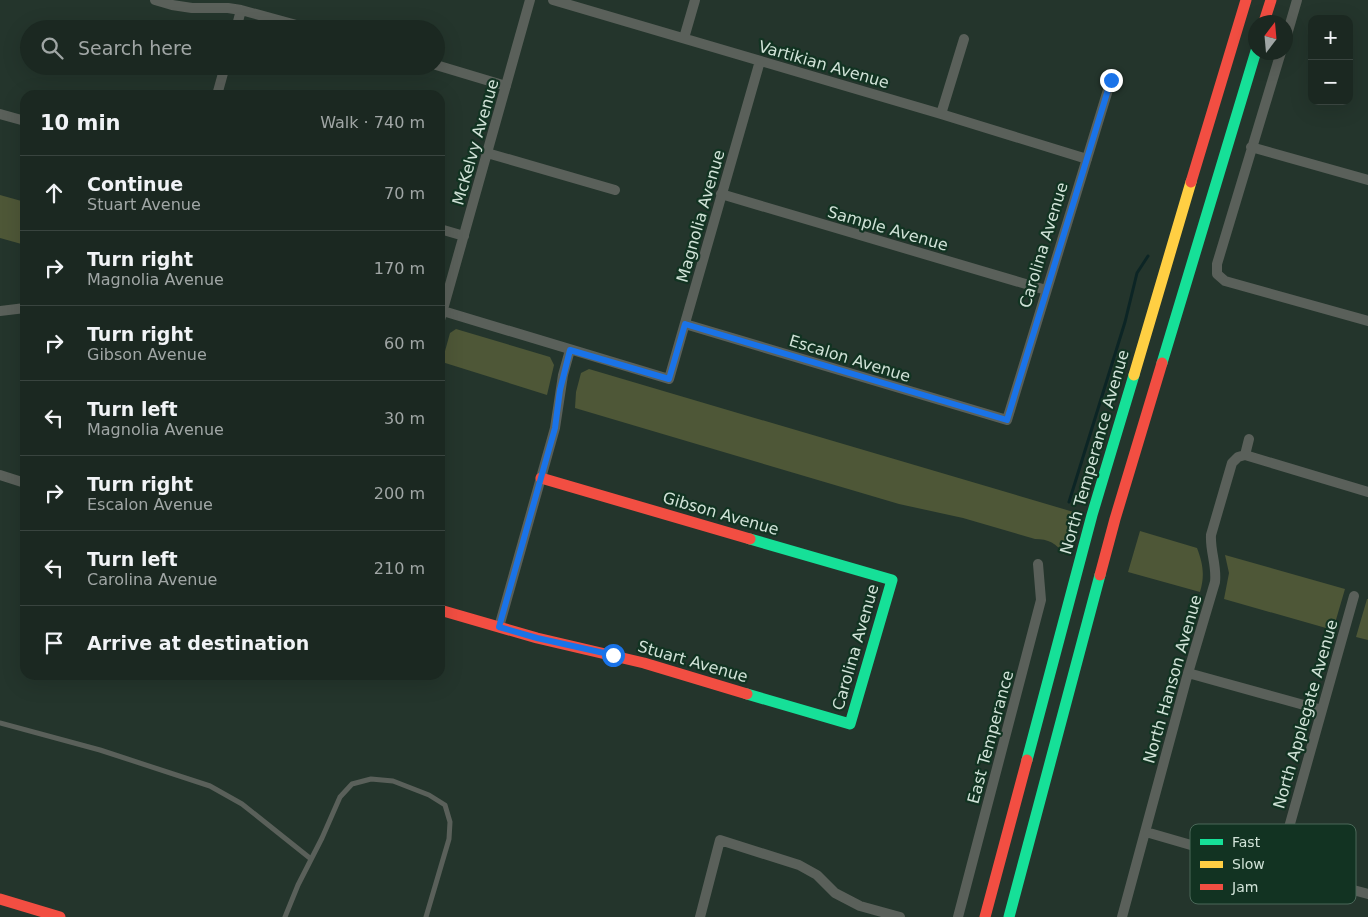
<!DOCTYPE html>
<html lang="en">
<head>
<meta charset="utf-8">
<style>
	body { margin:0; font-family:"DejaVu Sans",sans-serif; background:#28342e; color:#f1f3f6 }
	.controls { position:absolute; right:15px; top:15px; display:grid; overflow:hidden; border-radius:10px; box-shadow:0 5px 20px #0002 }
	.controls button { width:45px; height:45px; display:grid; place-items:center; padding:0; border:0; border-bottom:1px solid #39443f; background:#1b2821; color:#f1f3f6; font:25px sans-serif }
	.compass { position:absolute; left:1248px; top:15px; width:45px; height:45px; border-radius:50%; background:#1b2821; box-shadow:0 5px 20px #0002; rotate:16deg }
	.stop { position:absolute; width:15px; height:15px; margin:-11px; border:4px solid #1a73e8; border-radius:50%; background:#fff }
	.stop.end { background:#1a73e8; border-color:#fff; box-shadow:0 1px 5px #0008 }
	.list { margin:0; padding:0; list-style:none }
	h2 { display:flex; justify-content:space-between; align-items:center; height:65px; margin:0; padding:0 20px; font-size:21px }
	h2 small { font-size:16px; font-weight:400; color:#a0a6a5 }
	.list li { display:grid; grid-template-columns:32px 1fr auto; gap:15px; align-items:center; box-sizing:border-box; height:75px; padding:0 20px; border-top:1px solid #39443f }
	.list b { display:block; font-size:19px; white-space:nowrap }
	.list p { margin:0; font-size:16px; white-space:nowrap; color:#a0a6a5 }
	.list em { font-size:16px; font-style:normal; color:#a0a6a5 }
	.icon { flex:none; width:28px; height:28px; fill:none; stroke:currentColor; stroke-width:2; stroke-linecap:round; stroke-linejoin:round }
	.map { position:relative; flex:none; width:1368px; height:917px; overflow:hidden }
	.search { position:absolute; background:#1b2821; box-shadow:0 5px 20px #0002; left:20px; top:20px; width:425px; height:55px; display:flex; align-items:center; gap:12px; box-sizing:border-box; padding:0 18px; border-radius:28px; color:#a0a6a5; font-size:19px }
	.panel { position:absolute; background:#1b2821; box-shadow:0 5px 20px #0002; left:20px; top:90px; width:425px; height:590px; border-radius:15px }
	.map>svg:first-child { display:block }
	.green { fill:#4e5737 }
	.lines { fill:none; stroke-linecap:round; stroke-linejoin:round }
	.stream { stroke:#0c2525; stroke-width:3 }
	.lane { stroke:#5a605a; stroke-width:5 }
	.street { stroke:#5a605a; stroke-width:10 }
	.fast { stroke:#16e098; stroke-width:11 }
	.slow { stroke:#ffcf43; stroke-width:11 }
	.jam { stroke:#f24e42; stroke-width:11 }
	.route { stroke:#1a73e8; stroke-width:6 }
	.labels { text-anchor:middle; stroke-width:4.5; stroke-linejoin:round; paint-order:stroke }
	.street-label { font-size:16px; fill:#d1e3d8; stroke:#123322 }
	.key { fill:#123322; stroke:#4b6859; stroke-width:1 }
	.key-label { font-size:14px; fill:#d1e3d8 }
</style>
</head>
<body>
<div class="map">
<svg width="1368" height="917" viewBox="0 0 1368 917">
	<rect width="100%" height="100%" fill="#24352c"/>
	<path class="green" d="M 0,195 L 25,202 L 25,245 L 0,238 Z
		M 456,329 L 550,357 L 554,365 L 547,395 L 442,362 L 450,333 Z
		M 589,369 L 1077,513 L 1064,555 C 1057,543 1048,539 1035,539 L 963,518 L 899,504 L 575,408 L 576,392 L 581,373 Z
		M 1140,531 L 1197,548 C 1203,564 1205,575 1200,592 L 1128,572 Z
		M 1225,555 L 1345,589 L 1333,630 L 1224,599 L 1229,573 Z
		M 1367,599 L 1368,599 L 1368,640 L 1356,637 Z"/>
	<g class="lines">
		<path class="stream" d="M 1069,502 L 1125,322 L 1137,273 L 1148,256"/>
		<path class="lane" d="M 0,723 L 100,750 L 210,786 L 242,804 L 311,859
			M 285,917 L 298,885 L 322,838 L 340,797 L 352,784 L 371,779 L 393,781 L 429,795 L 445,805 L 450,822 L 449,839 L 426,917"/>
		<path class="street" d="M 155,0 L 172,5 L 192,8 L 228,8 L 241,10 L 311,29
			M 553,0 L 941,114 L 1087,159
			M 236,29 L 241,10
			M 684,38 L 695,0
			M 1286,38 L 1297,0
			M 1281,52 L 1217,264 L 1217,274 L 1225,281 L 1368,321
			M 436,65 L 506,86
			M 217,95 L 225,66
			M 0,114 L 25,121
			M 941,114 L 964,39
			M 1251,147 L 1368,180
			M 487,153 L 615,190
			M 721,194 L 1046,290
			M 440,229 L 464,236
			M 0,311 L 25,308
			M 443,311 L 669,379 L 760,61
			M 440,320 L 530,0
			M 685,324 L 1007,420 L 1111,80
			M 1245,455 L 1368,492
			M 1245,455 L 1249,439
			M 0,475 L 25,483
			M 499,627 L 555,428 L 563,375 L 570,350
			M 1188,673 L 1322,710
			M 1146,832 L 1277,870 L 1368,894
			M 1277,870 L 1354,596
			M 700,917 L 720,840 L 799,865 L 817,875 L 835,893 L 860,906 L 900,917
			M 958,917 L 1041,600 L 1038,564
			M 1122,917 L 1188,673 L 1215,582 C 1217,566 1210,551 1211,535 L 1232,463 L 1238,457 L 1245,455"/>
		<path class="fast" d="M 1162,363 L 1256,51
			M 747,694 L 850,724 L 892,580 L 750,539
			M 1027,760 L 1092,515 L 1134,375
			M 1009,917 L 1100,575"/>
		<path class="slow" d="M 1134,375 L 1191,182"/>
		<path class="jam" d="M 1264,22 L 1271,0
			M 1191,182 L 1246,0
			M 541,478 L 750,539
			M 1100,575 L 1115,519 L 1162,363
			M 440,610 L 537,638 L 644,663 L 747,694
			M 0,899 L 60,917
			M 985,917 L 1027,760"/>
	</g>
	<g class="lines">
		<path class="route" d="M 613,655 L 537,638 L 499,627 L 555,428 L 560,390 L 570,350 L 669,379 L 685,324 L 1007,420 L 1111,80"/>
	</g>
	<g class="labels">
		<g class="street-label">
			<text transform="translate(824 64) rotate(16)" y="6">Vartikian Avenue</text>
			<text transform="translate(475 142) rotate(-74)" y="6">McKelvy Avenue</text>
			<text transform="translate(700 216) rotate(-74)" y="6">Magnolia Avenue</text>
			<text transform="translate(888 228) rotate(16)" y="6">Sample Avenue</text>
			<text transform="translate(1043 245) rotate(-73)" y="6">Carolina Avenue</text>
			<text transform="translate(850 358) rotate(17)" y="6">Escalon Avenue</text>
			<text transform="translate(1094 452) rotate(-74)" y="6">North Temperance Avenue</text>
			<text transform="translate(721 513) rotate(16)" y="6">Gibson Avenue</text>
			<text transform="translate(855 647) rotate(-74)" y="6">Carolina Avenue</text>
			<text transform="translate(693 661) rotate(16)" y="6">Stuart Avenue</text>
			<text transform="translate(1172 679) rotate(-74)" y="6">North Hanson Avenue</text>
			<text transform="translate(1305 714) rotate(-74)" y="6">North Applegate Avenue</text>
			<text transform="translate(990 737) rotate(-75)" y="6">East Temperance</text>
		</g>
	</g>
	<rect x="1190" y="824" width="166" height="80" rx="8" class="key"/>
	<rect x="1200" y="839" width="23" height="6" fill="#16e098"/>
	<rect x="1200" y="861" width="23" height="7" fill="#ffcf43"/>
	<rect x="1200" y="884" width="23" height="6" fill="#f24e42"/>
	<g class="key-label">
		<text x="1232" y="847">Fast</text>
		<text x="1232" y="869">Slow</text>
		<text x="1232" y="892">Jam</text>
	</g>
</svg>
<div class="controls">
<button>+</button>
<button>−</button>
</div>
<svg class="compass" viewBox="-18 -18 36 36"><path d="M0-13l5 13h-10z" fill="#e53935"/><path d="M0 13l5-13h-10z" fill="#a0a6a5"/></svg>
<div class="stop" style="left:613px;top:655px"></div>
<div class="stop end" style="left:1111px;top:80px"></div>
<div class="search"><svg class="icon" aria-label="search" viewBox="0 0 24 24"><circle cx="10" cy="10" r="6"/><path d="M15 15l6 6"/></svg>Search here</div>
<section class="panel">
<h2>10 min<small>Walk · 740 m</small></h2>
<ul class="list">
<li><svg class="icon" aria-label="ahead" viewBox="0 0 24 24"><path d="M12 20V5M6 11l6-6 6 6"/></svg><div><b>Continue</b><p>Stuart Avenue</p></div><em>70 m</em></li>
<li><svg class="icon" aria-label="right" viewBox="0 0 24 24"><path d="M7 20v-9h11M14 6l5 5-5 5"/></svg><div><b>Turn right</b><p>Magnolia Avenue</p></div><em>170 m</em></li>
<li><svg class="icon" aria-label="right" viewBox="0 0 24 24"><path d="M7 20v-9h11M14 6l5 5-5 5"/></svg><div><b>Turn right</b><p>Gibson Avenue</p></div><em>60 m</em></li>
<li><svg class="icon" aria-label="left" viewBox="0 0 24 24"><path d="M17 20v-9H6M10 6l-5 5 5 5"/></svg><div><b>Turn left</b><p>Magnolia Avenue</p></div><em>30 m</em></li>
<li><svg class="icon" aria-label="right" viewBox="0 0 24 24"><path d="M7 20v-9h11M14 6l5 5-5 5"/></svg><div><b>Turn right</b><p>Escalon Avenue</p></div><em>200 m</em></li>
<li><svg class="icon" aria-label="left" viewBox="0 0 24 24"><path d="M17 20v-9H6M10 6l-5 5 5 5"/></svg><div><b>Turn left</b><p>Carolina Avenue</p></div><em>210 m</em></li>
<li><svg class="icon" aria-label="arrive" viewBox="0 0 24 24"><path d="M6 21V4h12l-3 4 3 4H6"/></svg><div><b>Arrive at destination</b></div></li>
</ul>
</section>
</div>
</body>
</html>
